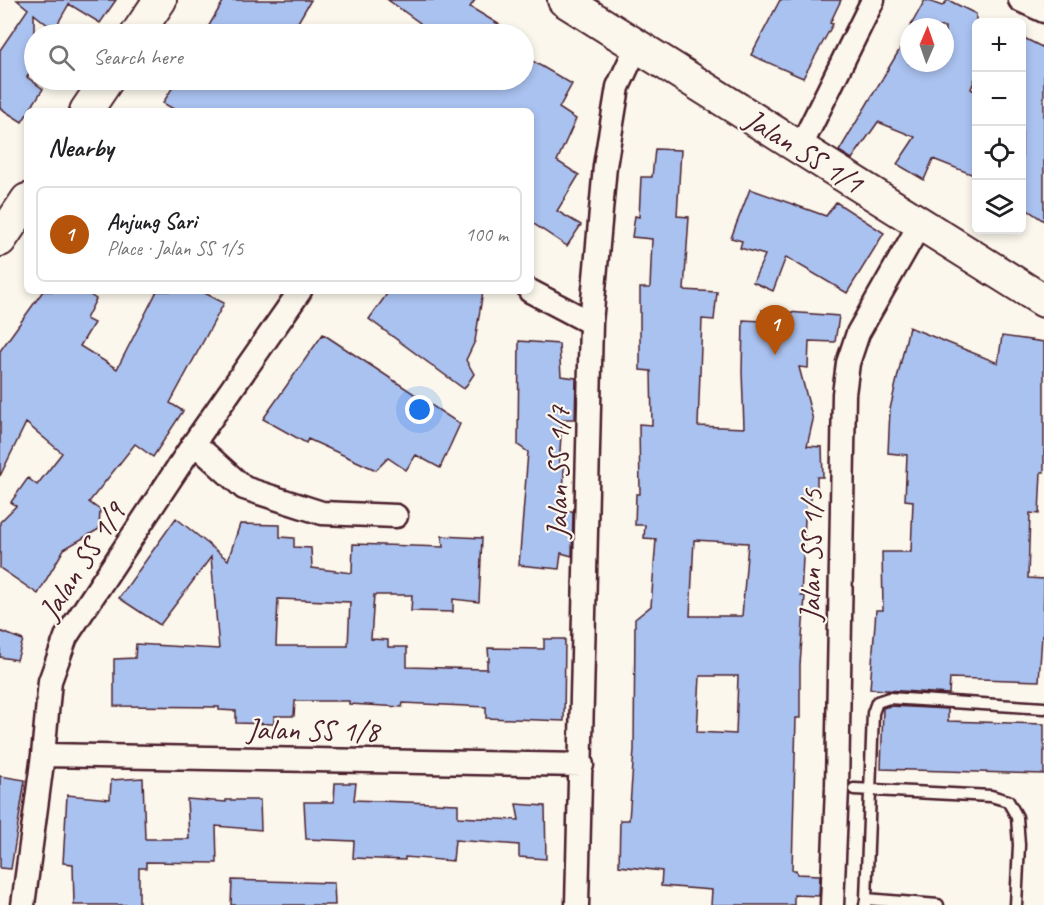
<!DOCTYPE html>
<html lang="en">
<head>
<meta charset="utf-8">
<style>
	body { margin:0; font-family:Caveat,sans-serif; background:#f2f2f2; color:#202124 }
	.controls { position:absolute; right:18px; top:18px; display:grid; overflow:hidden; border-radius:9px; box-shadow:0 3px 9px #0003 }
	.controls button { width:54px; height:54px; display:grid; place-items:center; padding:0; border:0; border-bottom:2px solid #e0e0e0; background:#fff; color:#202124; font:30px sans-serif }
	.compass { position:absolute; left:900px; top:18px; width:54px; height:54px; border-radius:50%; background:#fff; box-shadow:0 3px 9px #0003; rotate:2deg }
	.you { position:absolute; left:420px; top:410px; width:21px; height:21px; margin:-15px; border:4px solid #fff; border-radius:50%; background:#1a73e8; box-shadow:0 0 0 9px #1a73e833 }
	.badge { display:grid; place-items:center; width:39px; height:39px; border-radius:50%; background:#b45309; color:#fff; font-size:20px; font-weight:700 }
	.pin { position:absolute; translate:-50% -50px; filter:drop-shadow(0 2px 3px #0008) }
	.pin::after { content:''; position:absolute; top:32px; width:21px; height:18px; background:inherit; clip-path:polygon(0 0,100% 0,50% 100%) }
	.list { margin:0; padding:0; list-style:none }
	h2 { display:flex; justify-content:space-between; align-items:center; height:78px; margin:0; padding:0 24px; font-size:26px }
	h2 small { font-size:20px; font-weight:400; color:#757577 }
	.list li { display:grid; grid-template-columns:39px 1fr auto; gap:18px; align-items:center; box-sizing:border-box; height:96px; margin:0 12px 12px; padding:0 12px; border:2px solid #e0e0e0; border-radius:9px }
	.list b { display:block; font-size:22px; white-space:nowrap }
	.list p { margin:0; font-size:20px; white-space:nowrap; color:#757577 }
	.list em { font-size:20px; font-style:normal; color:#757577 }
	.icon { flex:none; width:33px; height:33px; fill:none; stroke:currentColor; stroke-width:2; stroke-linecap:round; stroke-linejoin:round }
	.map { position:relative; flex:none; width:1044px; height:905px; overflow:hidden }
	.search { position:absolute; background:#fff; box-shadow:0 3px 9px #0003; left:24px; top:24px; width:510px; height:66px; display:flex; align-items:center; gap:15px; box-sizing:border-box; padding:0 21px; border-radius:33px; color:#757577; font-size:22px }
	.panel { position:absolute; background:#fff; box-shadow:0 3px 9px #0003; left:24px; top:108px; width:510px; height:186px; border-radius:9px }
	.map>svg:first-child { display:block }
	.building { fill:#aac2f0; stroke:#4a1f2b; stroke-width:1.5; fill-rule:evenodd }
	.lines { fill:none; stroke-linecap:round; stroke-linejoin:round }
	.lane-casing { stroke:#4a1f2b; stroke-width:15 }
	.street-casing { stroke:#4a1f2b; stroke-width:27 }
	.secondary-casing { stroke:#4a1f2b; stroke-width:36 }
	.lane { stroke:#fbf7ec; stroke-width:10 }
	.street { stroke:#fbf7ec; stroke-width:22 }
	.secondary { stroke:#fbf7ec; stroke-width:32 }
	.labels { text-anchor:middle; stroke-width:4.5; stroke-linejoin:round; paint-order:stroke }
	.street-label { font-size:30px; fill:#4a1f2b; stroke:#fbf7ec }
</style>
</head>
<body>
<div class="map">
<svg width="1044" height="905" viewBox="0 0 1044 905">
	<rect width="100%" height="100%" fill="#fbf7ec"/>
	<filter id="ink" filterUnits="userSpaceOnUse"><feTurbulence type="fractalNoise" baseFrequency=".0167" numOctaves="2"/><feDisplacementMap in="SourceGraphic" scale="12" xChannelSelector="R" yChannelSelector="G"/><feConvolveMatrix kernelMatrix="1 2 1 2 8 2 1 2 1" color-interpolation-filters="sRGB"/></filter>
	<g filter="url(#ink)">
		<path class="building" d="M 17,0 L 116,0 L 100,23 L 69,4 L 54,30 L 34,14 L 34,65 L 27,77 L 43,89 L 22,122 L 0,108 L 0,50 L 28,9 Z
			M 224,0 L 311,0 L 291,34 L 204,34 Z
			M 388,0 L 475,0 L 470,7 L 515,34 L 413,34 L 420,23 Z
			M 780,0 L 841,0 L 830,23 L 833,24 L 803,78 L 751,55 Z
			M 925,0 L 942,6 L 948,0 L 976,14 L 976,76 L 971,89 L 976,92 L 976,176 L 933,159 L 924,180 L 897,164 L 915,137 L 878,122 L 852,159 L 839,151 L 903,44 L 901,44 L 909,29 L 909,63 L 945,63 L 945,27 L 910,27 Z
			M 1022,37 L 1044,48 L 1044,221 L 1022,206 Z
			M 524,56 L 572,84 L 559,108 L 576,119 L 557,161 L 579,175 L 557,211 L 581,225 L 567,246 L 531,222 L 531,111 L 177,111 L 163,103 L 177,80 L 524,80 Z
			M 655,149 L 681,150 L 677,216 L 689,217 L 684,290 L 717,292 L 714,320 L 702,319 L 698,426 L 744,428 L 742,372 L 743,320 L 763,321 L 762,310 L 839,316 L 835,342 L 809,341 L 808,368 L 799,367 L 813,420 L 807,446 L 822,447 L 823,477 L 817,477 L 817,488 L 811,488 L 811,500 L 806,501 L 801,596 L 805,596 L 800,665 L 800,718 L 796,718 L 792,870 L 796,870 L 797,874 L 820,875 L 819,896 L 794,895 L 794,905 L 711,905 L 712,890 L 661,886 L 662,871 L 619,866 L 620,820 L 629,820 L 634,750 L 635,619 L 651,606 L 656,539 L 644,538 L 645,525 L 635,525 L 636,494 L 640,494 L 639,424 L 652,425 L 651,371 L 640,370 L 640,288 L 650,288 L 652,239 L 632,237 L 635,216 L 639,217 L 641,177 L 652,177 ZM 694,540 L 748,543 L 742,616 L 690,616 ZM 700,676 L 738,676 L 736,734 L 697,732 Z
			M 750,189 L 826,216 L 836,202 L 884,233 L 847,293 L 786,257 L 773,291 L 753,282 L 765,255 L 740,248 L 742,241 L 731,238 Z
			M 43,291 L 84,291 L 96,299 L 86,319 L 94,323 L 80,346 L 117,369 L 157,291 L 201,291 L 224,303 L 170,403 L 183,411 L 153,457 L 135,444 L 89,502 L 100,510 L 99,529 L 64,549 L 38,594 L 0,568 L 0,522 L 16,506 L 11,502 L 28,478 L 37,485 L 62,453 L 26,423 L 0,476 L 0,351 Z
			M 389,291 L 483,291 L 475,341 L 466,360 L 474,374 L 464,389 L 369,319 Z
			M 909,327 L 998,363 L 1002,336 L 1044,342 L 1044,472 L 1041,472 L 1039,514 L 1030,513 L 1028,578 L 1044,579 L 1043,636 L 1042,636 L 1039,681 L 950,678 L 949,694 L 870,689 L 876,610 L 883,610 L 882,552 L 911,552 L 913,501 L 905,500 L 907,455 L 888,453 L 890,409 Z
			M 323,334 L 460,424 L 440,468 L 416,455 L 406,470 L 388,458 L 376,470 L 308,439 L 306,443 L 263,419 Z
			M 519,341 L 559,344 L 561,376 L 576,378 L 575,419 L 562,419 L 559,467 L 564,467 L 563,511 L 573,511 L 572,556 L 561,553 L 559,569 L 519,565 L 528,452 L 518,445 Z
			M 176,518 L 228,560 L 240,524 L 280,525 L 280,537 L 294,538 L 294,547 L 311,548 L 312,568 L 352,573 L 353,544 L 443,547 L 442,536 L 482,538 L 479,602 L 453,599 L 453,612 L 411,611 L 412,595 L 374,595 L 371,639 L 388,640 L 388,647 L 407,647 L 407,667 L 487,669 L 487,661 L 489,661 L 488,648 L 544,649 L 544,639 L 565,639 L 564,721 L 486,718 L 486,707 L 403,703 L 402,707 L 349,704 L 349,701 L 295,701 L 294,716 L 274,716 L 274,724 L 236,723 L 236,711 L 219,710 L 219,707 L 114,706 L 114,659 L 135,658 L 136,644 L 219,649 L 211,557 L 160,625 L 119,598 ZM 278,599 L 350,602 L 348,646 L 276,646 Z
			M 0,631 L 23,640 L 17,660 L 0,657 Z
			M 890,706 L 948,709 L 948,721 L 1044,724 L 1044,774 L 881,769 L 883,708 Z
			M 0,776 L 25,780 L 11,869 L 0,868 Z
			M 143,778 L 145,839 L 189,839 L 187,799 L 226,802 L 226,800 L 260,800 L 261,830 L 216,826 L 217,863 L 146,862 L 146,868 L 139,868 L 139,905 L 74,905 L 73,864 L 63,863 L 67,795 L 110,799 L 111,780 Z
			M 335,783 L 356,783 L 354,800 L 458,804 L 458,817 L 519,820 L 516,804 L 545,806 L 546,859 L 519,857 L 519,845 L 455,840 L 453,861 L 405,857 L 405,860 L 353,858 L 354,841 L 306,839 L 304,802 L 334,802 Z
			M 232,880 L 334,883 L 335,905 L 231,905 Z"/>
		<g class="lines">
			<defs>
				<path id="lane" d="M 854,789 L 991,796 L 1008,801 L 1017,817 L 1019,845 L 1016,905
					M 866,899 L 873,713 L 877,702 L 889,698 L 1044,708
					M 865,905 L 866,899 L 938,905"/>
				<path id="street" d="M 1020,0 L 1044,11
					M 800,148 L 873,0
					M 530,291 L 591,323
					M 194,443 L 244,488 L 322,513 L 396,516
					M 43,755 L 582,765
					M 23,905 L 43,755 L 50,681 L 66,637 L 194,443 L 300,291
					M 577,905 L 591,323 L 605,166 L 618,87 L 637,46
					M 832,905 L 837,788 L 844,394 L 848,363 L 858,333 L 920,224"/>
				<path id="secondary" d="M 564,0 L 1044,301
					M 137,34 L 160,0
					M 86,111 L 107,80
					M 0,240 L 27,200"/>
			</defs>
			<use href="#lane" class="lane-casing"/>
			<use href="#street" class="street-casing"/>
			<use href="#secondary" class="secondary-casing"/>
			<use href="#lane" class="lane"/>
			<use href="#street" class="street"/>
			<use href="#secondary" class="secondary"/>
		</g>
	</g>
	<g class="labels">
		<g class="street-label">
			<text transform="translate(804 151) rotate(32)" y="10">Jalan SS 1/1</text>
			<text transform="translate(558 472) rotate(-89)" y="10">Jalan SS 1/7</text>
			<text transform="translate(811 555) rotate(-89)" y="10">Jalan SS 1/5</text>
			<text transform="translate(82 561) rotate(-57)" y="10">Jalan SS 1/9</text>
			<text transform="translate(313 730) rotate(1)" y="10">Jalan SS 1/8</text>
		</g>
	</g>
</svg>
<div class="controls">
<button>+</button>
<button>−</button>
<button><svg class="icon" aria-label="locate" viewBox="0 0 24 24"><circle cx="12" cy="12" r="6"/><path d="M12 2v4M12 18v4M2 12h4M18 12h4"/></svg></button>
<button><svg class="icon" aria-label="layers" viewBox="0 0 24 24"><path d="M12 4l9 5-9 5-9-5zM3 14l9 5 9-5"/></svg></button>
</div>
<svg class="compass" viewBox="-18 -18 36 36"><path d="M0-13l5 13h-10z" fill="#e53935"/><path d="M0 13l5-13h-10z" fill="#757577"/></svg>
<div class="you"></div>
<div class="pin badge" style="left:775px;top:355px">1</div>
<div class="search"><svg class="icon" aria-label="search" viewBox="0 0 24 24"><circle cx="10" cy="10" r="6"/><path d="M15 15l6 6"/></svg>Search here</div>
<section class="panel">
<h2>Nearby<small></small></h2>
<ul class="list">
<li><span class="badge">1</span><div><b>Anjung Sari</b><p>Place · Jalan SS 1/5</p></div><em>100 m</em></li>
</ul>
</section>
</div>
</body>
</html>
